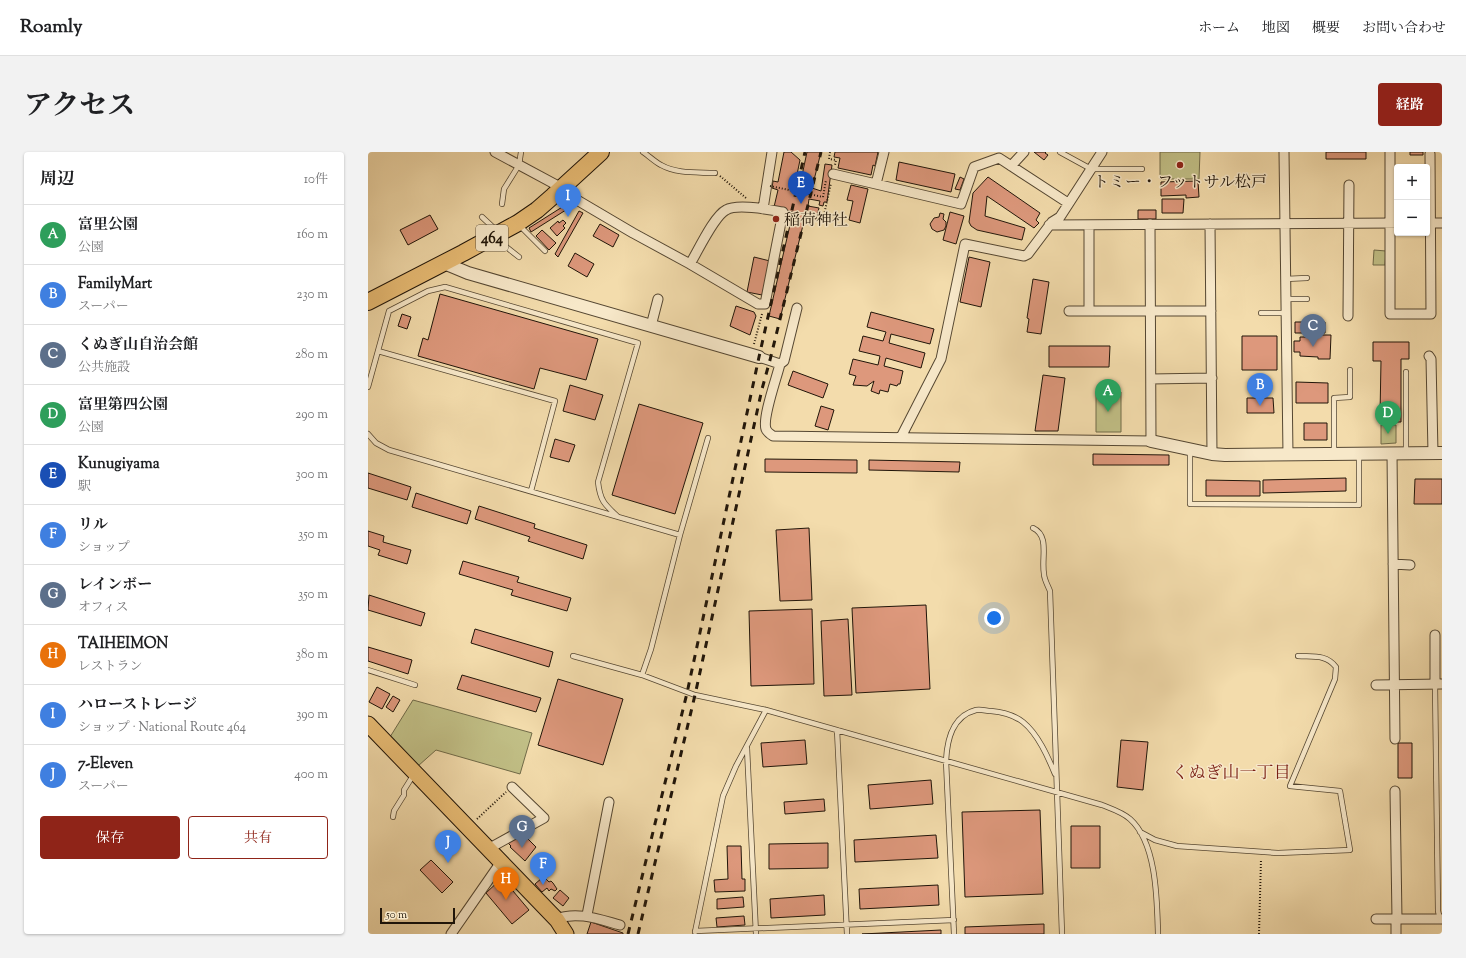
<!DOCTYPE html>
<html lang="ja">
<head>
<meta charset="utf-8">
<style>
	body { margin:0; font-family:"Sorts Mill Goudy","Noto Serif JP",serif; background:#f2f2f2; color:#202124 }
	.controls { position:absolute; right:12px; top:12px; display:grid; overflow:hidden; border-radius:4px; box-shadow:0 1px 3px #0004 }
	.controls button { width:36px; height:36px; display:grid; place-items:center; padding:0; border:0; border-bottom:1px solid #e0e0e0; background:#fff; color:#202124; font:20px sans-serif }
	.scale { position:absolute; left:12px; bottom:10px; width:75px; box-sizing:border-box; padding-left:4px; border:2px solid #201509; border-top:0; font-size:11px; line-height:14px; white-space:nowrap; color:#201509; -webkit-text-stroke:3px #f7e8c9; paint-order:stroke }
	.you { position:absolute; left:626px; top:466px; width:14px; height:14px; margin:-10px; border:3px solid #fff; border-radius:50%; background:#1a73e8; box-shadow:0 0 0 6px #1a73e833 }
	.badge { display:grid; place-items:center; width:26px; height:26px; border-radius:50%; background:#8f2418; color:#fff; font-size:13px; font-weight:700 }
	.pin { position:absolute; translate:-50% -33px; filter:drop-shadow(0 1px 2px #0008) }
	.pin::after { content:''; position:absolute; top:21px; width:14px; height:12px; background:inherit; clip-path:polygon(0 0,100% 0,50% 100%) }
	.list { margin:0; padding:0; list-style:none }
	h2 { display:flex; justify-content:space-between; align-items:center; height:52px; margin:0; padding:0 16px; font-size:17px }
	h2 small { font-size:13px; font-weight:400; color:#757577 }
	.list li { display:grid; grid-template-columns:26px 1fr auto; gap:12px; align-items:center; box-sizing:border-box; height:60px; padding:0 16px; border-top:1px solid #e0e0e0 }
	.list b { display:block; font-size:15px; white-space:nowrap }
	.list p { margin:0; font-size:13px; white-space:nowrap; color:#757577 }
	.list em { font-size:13px; font-style:normal; color:#757577 }
	.actions { display:flex; gap:8px; padding:12px 16px }
	.actions a { flex:1; padding:9px 0; border:1px solid #8f2418; border-radius:4px; text-align:center; font-size:14px; color:#8f2418 }
	.actions .main { background:#8f2418; color:#fff }
	.map { position:relative; flex:none; width:1074px; height:782px; overflow:hidden; border-radius:4px }
	header { display:flex; align-items:center; gap:24px; box-sizing:border-box; height:56px; padding:0 20px; background:#fff; border-bottom:1px solid #e0e0e0 }
	header strong { font-size:19px }
	nav { display:flex; gap:22px; margin-inline-start:auto; font-size:14px }
	.intro { display:flex; align-items:center; justify-content:space-between; box-sizing:border-box; height:96px; padding:0 24px }
	h1 { margin:0; font-size:28px }
	.button { padding:10px 18px; border-radius:4px; background:#8f2418; color:#fff; font-size:14px; font-weight:700 }
	main { display:flex; gap:24px; padding:0 24px }
	aside { flex:1; background:#fff; border-radius:4px; box-shadow:0 1px 3px #0004 }
	.map>svg:first-child { display:block }
	.green { fill:#c1bf86; stroke:#706a48 }
	.building { fill:#dd987c; stroke:#201509 }
	.lines { fill:none; stroke-linecap:round; stroke-linejoin:round }
	.service-casing { stroke:#554732; stroke-width:6 }
	.minor-casing { stroke:#554732; stroke-width:11 }
	.tertiary-casing { stroke:#554732; stroke-width:14 }
	.primary-casing { stroke:#201509; stroke-width:17 }
	.trunk-casing { stroke:#201509; stroke-width:18 }
	.path { stroke:#201509; stroke-width:2; stroke-dasharray:1 2; stroke-linecap:butt }
	.service { stroke:#f7e8c9; stroke-width:4.5 }
	.minor { stroke:#f7e8c9; stroke-width:9 }
	.tertiary { stroke:#f7e8c9; stroke-width:12 }
	.primary { stroke:#eabe76; stroke-width:15 }
	.trunk { stroke:#eabe76; stroke-width:16 }
	.rail { stroke:#201509; stroke-width:3; stroke-dasharray:7 7; stroke-linecap:butt }
	.path-bridge { stroke:#201509; stroke-width:2; stroke-dasharray:1 2; stroke-linecap:butt }
	.poi-dot { fill:#8f2418; stroke:#f7e8c9; stroke-width:1.5 }
	.labels { text-anchor:middle; stroke-width:3; stroke-linejoin:round; paint-order:stroke }
	.shield { fill:#f7e8c9; stroke:#605443; stroke-width:1 }
	.shield-label { font-size:15px; font-weight:bold; fill:#201509 }
	.poi-label { font-size:16px; fill:#201509; stroke:#f7e8c9 }
	.neighbourhood-label { font-size:17px; fill:#7a1f14; stroke:#f7e8c9 }
</style>
</head>
<body>
<header>
<strong>Roamly</strong>
<nav><a>ホーム</a><a>地図</a><a>概要</a><a>お問い合わせ</a></nav>
</header>
<div class="intro"><h1>アクセス</h1><a class="button">経路</a></div>
<main>
<aside>
<h2>周辺<small>10件</small></h2>
<ul class="list">
<li><span class="badge" style="background:#2e9e5b">A</span><div><b>富里公園</b><p>公園</p></div><em>160 m</em></li>
<li><span class="badge" style="background:#3f7fe0">B</span><div><b>FamilyMart</b><p>スーパー</p></div><em>230 m</em></li>
<li><span class="badge" style="background:#5c6f8a">C</span><div><b>くぬぎ山自治会館</b><p>公共施設</p></div><em>280 m</em></li>
<li><span class="badge" style="background:#2e9e5b">D</span><div><b>富里第四公園</b><p>公園</p></div><em>290 m</em></li>
<li><span class="badge" style="background:#1a4fb4">E</span><div><b>Kunugiyama</b><p>駅</p></div><em>300 m</em></li>
<li><span class="badge" style="background:#3f7fe0">F</span><div><b>リル</b><p>ショップ</p></div><em>350 m</em></li>
<li><span class="badge" style="background:#5c6f8a">G</span><div><b>レインボー</b><p>オフィス</p></div><em>350 m</em></li>
<li><span class="badge" style="background:#e8710a">H</span><div><b>TAIHEIMON</b><p>レストラン</p></div><em>380 m</em></li>
<li><span class="badge" style="background:#3f7fe0">I</span><div><b>ハローストレージ</b><p>ショップ · National Route 464</p></div><em>390 m</em></li>
<li><span class="badge" style="background:#3f7fe0">J</span><div><b>7-Eleven</b><p>スーパー</p></div><em>400 m</em></li>
</ul>
<div class="actions"><a class="main">保存</a><a>共有</a></div>
</aside>
<div class="map">
<svg width="1074" height="782" viewBox="0 0 1074 782">
	<rect width="100%" height="100%" fill="#f3dcac"/>
	<filter id="stains"><feTurbulence type="fractalNoise" baseFrequency=".005" numOctaves="4"/><feColorMatrix values="0 0 0 0 .2 0 0 0 0 .09 0 0 0 0 .02 0 0 0 .5 -.17"/></filter>
	<radialGradient id="worn" r=".72"><stop offset=".6" stop-color="#630" stop-opacity="0"/><stop offset="1" stop-color="#630" stop-opacity=".3"/></radialGradient>
	<path class="green" d="M 792,0 L 832,0 L 831,27 L 792,27 Z
		M 1006,98 L 1018,99 L 1017,113 L 1005,113 Z
		M 728,240 L 753,240 L 753,280 L 728,280 Z
		M 1013,273 L 1028,273 L 1028,291 L 1013,292 Z
		M 45,548 L 164,581 L 152,622 L 68,598 L 50,614 L 22,585 Z"/>
	<path class="building" d="M 416,0 L 423,0 L 432,8 L 427,32 L 432,33 L 439,0 L 453,0 L 444,36 L 453,39 L 457,12 L 464,13 L 459,50 L 456,50 L 455,54 L 451,53 L 452,49 L 441,47 L 440,54 L 451,56 L 448,67 L 437,65 L 412,167 L 401,164 L 425,60 L 406,55 L 410,38 L 404,36 L 405,29 L 410,30 Z
		M 467,0 L 510,0 L 507,14 L 505,13 L 503,23 L 470,16 L 472,6 L 466,5 Z
		M 666,0 L 678,0 L 677,1 L 680,3 L 676,8 Z
		M 958,0 L 998,0 L 998,7 L 958,7 Z
		M 1042,0 L 1055,0 L 1055,3 L 1042,3 Z
		M 531,10 L 587,22 L 583,40 L 528,28 Z
		M 592,25 L 596,27 L 592,38 L 587,37 Z
		M 620,25 L 672,61 L 668,68 L 671,71 L 666,76 L 619,44 L 617,64 L 657,76 L 654,88 L 609,78 L 603,74 L 601,70 L 605,41 Z
		M 830,29 L 831,45 L 818,46 L 818,43 L 793,44 L 793,30 Z
		M 483,33 L 500,37 L 492,71 L 481,68 L 485,49 L 479,48 Z
		M 794,47 L 816,47 L 815,61 L 794,61 Z
		M 199,52 L 201,56 L 163,80 L 161,76 Z
		M 770,58 L 788,58 L 788,67 L 770,67 Z
		M 211,59 L 215,61 L 190,105 L 187,102 Z
		M 582,60 L 596,64 L 588,92 L 575,88 Z
		M 572,61 L 576,62 L 575,67 L 578,70 L 578,74 L 576,78 L 569,80 L 564,77 L 562,72 L 566,66 L 571,65 Z
		M 62,63 L 70,77 L 40,93 L 32,78 Z
		M 195,68 L 198,71 L 195,74 L 197,76 L 189,84 L 182,76 L 190,69 L 191,71 Z
		M 232,72 L 251,83 L 245,95 L 225,84 Z
		M 174,78 L 188,91 L 181,98 L 168,84 Z
		M 207,101 L 226,112 L 219,125 L 200,114 Z
		M 386,105 L 402,109 L 394,143 L 379,140 Z
		M 601,105 L 622,110 L 613,155 L 592,150 Z
		M 665,127 L 681,130 L 673,182 L 659,180 L 661,167 L 659,166 Z
		M 72,142 L 230,187 L 218,228 L 172,216 L 166,237 L 50,204 L 55,186 L 60,188 Z
		M 368,154 L 386,160 L 388,164 L 382,183 L 362,174 Z
		M 503,160 L 566,177 L 562,192 L 523,182 L 521,191 L 557,201 L 553,216 L 518,206 L 516,214 L 535,219 L 532,232 L 530,232 L 529,234 L 522,232 L 520,240 L 512,238 L 511,242 L 503,239 L 506,229 L 499,234 L 485,233 L 488,224 L 481,222 L 485,207 L 510,213 L 512,204 L 491,199 L 495,184 L 515,189 L 518,180 L 499,175 Z
		M 34,162 L 43,165 L 39,177 L 30,174 Z
		M 927,170 L 957,170 L 957,181 L 927,181 Z
		M 950,183 L 963,183 L 962,207 L 950,207 L 950,205 L 932,204 L 932,200 L 926,200 L 926,189 L 932,189 L 932,185 L 950,185 Z
		M 874,184 L 909,184 L 909,218 L 874,218 Z
		M 1005,190 L 1041,190 L 1041,207 L 1033,207 L 1033,270 L 1019,270 L 1019,264 L 1012,263 L 1013,209 L 1005,209 Z
		M 681,194 L 742,194 L 741,215 L 681,215 Z
		M 425,219 L 460,232 L 455,246 L 420,233 Z
		M 675,223 L 697,226 L 690,279 L 667,279 Z
		M 928,230 L 960,231 L 960,251 L 928,251 Z
		M 202,233 L 235,243 L 227,268 L 195,259 Z
		M 879,246 L 905,246 L 906,261 L 879,261 Z
		M 271,252 L 335,271 L 307,362 L 244,343 Z
		M 453,254 L 466,258 L 460,278 L 447,274 Z
		M 936,271 L 959,271 L 959,288 L 936,288 Z
		M 187,287 L 207,293 L 201,310 L 182,305 Z
		M 725,302 L 801,303 L 801,313 L 725,313 Z
		M 397,307 L 489,308 L 489,321 L 397,320 Z
		M 501,308 L 592,310 L 591,320 L 501,318 Z
		M 0,321 L 43,335 L 39,348 L 0,336 Z
		M 978,326 L 978,339 L 895,341 L 895,328 Z
		M 1047,327 L 1074,327 L 1074,352 L 1046,352 Z
		M 838,328 L 892,329 L 892,344 L 838,344 Z
		M 48,341 L 103,359 L 99,372 L 44,355 Z
		M 111,354 L 167,372 L 166,376 L 219,393 L 215,407 L 160,389 L 162,385 L 107,367 Z
		M 441,376 L 444,448 L 412,449 L 408,378 Z
		M 0,379 L 16,384 L 15,390 L 43,398 L 39,412 L 10,403 L 12,398 L 0,394 Z
		M 95,409 L 151,425 L 149,430 L 203,446 L 199,459 L 143,443 L 145,438 L 91,422 Z
		M 1,443 L 57,461 L 53,474 L 0,458 Z
		M 558,453 L 562,537 L 488,541 L 484,456 Z
		M 444,457 L 446,532 L 383,534 L 381,459 Z
		M 480,467 L 484,543 L 456,544 L 453,469 Z
		M 107,477 L 185,500 L 181,515 L 103,491 Z
		M 0,495 L 44,508 L 40,522 L 0,509 Z
		M 94,523 L 173,546 L 168,560 L 89,537 Z
		M 190,527 L 255,547 L 235,613 L 170,593 Z
		M 9,535 L 22,542 L 14,557 L 1,550 Z
		M 25,544 L 32,548 L 25,560 L 18,555 Z
		M 437,588 L 439,612 L 395,615 L 393,591 Z
		M 753,588 L 780,590 L 775,638 L 749,635 Z
		M 1030,591 L 1044,591 L 1044,626 L 1030,626 Z
		M 563,628 L 565,652 L 502,657 L 500,633 Z
		M 456,647 L 457,659 L 417,662 L 416,650 Z
		M 672,658 L 675,742 L 597,745 L 594,660 Z
		M 703,674 L 732,674 L 732,716 L 703,716 Z
		M 155,682 L 168,695 L 157,709 L 142,695 L 143,694 L 140,691 Z
		M 568,683 L 570,706 L 487,710 L 486,688 Z
		M 460,691 L 460,716 L 401,717 L 401,692 Z
		M 359,694 L 373,694 L 374,727 L 377,727 L 377,739 L 347,740 L 346,728 L 360,727 Z
		M 63,708 L 85,730 L 74,741 L 52,718 Z
		M 134,726 L 161,758 L 144,772 L 118,741 Z
		M 174,726 L 175,728 L 177,726 L 181,730 L 183,729 L 185,731 L 189,737 L 187,739 L 183,737 L 181,739 L 179,736 L 174,740 L 167,732 Z
		M 570,733 L 571,753 L 492,757 L 491,737 Z
		M 192,738 L 201,746 L 195,754 L 185,746 Z
		M 456,743 L 457,763 L 403,766 L 402,747 Z
		M 375,745 L 376,755 L 349,757 L 349,747 Z
		M 376,764 L 377,773 L 349,775 L 348,766 Z
		M 223,770 L 255,781 L 255,782 L 219,782 Z
		M 676,772 L 676,782 L 597,782 L 597,775 Z
		M 573,778 L 573,782 L 494,782 Z"/>
	<g class="lines">
		<defs>
			<path id="service" d="M 275,0 C 281,4 287,10 293,13 C 309,22 329,20 347,21
				M 692,0 L 723,17 L 774,17
				M 134,52 L 136,37 L 151,13 L 153,0
				M 114,65 L 129,79
				M 152,74 L 177,99
				M 127,86 L 151,105
				M 917,127 L 939,126
				M 917,147 L 939,147
				M 893,161 L 918,161
				M 10,199 L 187,249 L 163,339
				M 1038,220 L 1038,301
				M 0,235 L 21,159 L 60,139 L 77,135 L 270,191 L 230,330 C 232,348 236,352 249,364
				M 0,282 L 8,291 L 21,298 L 312,383
				M 822,298 L 822,352 L 991,353 L 991,303
				M 966,302 L 966,246 L 982,245 L 982,218
				M 665,376 C 682,384 673,406 676,422 C 676,427 680,434 682,439 L 694,782
				M 205,504 L 274,523 L 327,543 L 398,558 L 734,653 C 744,657 754,660 762,667 C 789,691 789,749 790,782
				M 0,518 L 47,533
				M 274,523 L 283,497 L 312,383 L 340,286
				M 1067,532 L 1070,759 L 1072,767
				M 469,578 L 479,782
				M 379,596 L 388,782
				M 25,665 L 26,659 L 36,643 L 36,638 L 46,622
				M 772,680 L 787,688 L 809,694 L 910,701 L 982,698 L 972,639 L 922,634 L 967,527 L 968,515 C 958,502 945,505 930,504
				M 327,779 L 586,768
				M 327,780 L 355,644 L 368,614 L 398,558
				M 586,782 L 578,609 C 579,588 584,564 608,558 C 613,557 619,559 623,559 C 634,560 646,563 655,570 C 670,582 680,605 687,622"/>
			<path id="minor" d="M 127,0 L 194,36
				M 516,0 L 508,32 L 593,52 L 606,15 L 631,6 L 700,51
				M 916,0 L 920,302
				M 1022,0 L 1022,162 L 1063,162 L 1062,2
				M 643,14 L 656,0
				M 465,22 L 508,32
				M 192,38 L 265,81 L 322,112 L 390,152 L 397,152 L 415,60 C 402,58 370,51 358,58 C 346,64 330,99 322,112
				M 395,57 L 404,0
				M 1059,71 L 1074,71
				M 842,72 L 844,302
				M 681,73 L 1029,71
				M 721,73 L 721,159
				M 701,159 L 843,159
				M 980,164 L 981,33
				M 283,174 L 290,147
				M 1061,204 L 1063,207 L 1065,301
				M 391,205 L 412,212 C 409,225 394,266 398,277 C 399,280 402,282 405,284 L 783,289 L 782,72
				M 412,212 L 416,209 L 429,156
				M 783,227 L 844,226
				M 533,285 L 573,207 L 597,92 L 651,103 L 656,104 L 660,102 L 684,70 L 692,65 L 734,0
				M 1024,301 L 1027,587
				M 1025,412 L 1042,413
				M 1067,483 L 1067,532
				M 1008,533 L 1074,532
				M 1027,639 L 1029,767
				M 120,697 L 176,666 L 144,635
				M 219,763 L 241,650
				M 187,767 C 210,759 230,767 252,773
				M 1008,767 L 1074,767
				M 1028,767 L 1028,782
				M 83,782 L 133,710"/>
			<path id="tertiary" d="M 76,111 L 100,121 L 391,205
				M 783,289 L 844,302 L 857,303 L 1074,301"/>
			<path id="primary" d="M 0,572 L 189,768 L 198,782"/>
			<path id="trunk" d="M 0,150 L 95,101 L 150,71 L 169,58 L 185,44 L 233,0"/>
		</defs>
		<use href="#service" class="service-casing"/>
		<use href="#minor" class="minor-casing"/>
		<use href="#tertiary" class="tertiary-casing"/>
		<use href="#primary" class="primary-casing"/>
		<use href="#trunk" class="trunk-casing"/>
		<path class="path" d="M 462,0 L 461,7 L 468,8 L 467,13
			M 352,24 L 378,46
			M 455,45 L 458,28
			M 434,46 L 436,41
			M 456,63 L 463,31
			M 386,192 L 394,162
			M 109,667 L 138,640
			M 891,782 L 893,707"/>
		<use href="#service" class="service"/>
		<use href="#minor" class="minor"/>
		<use href="#tertiary" class="tertiary"/>
		<use href="#primary" class="primary"/>
		<use href="#trunk" class="trunk"/>
		<path class="rail" d="M 260,782 L 319,541 L 391,205 L 437,0
			M 270,782 L 327,543 L 394,237 L 402,208 L 453,0"/>
		<path class="path-bridge" d="M 402,34 L 455,45"/>
	</g>
	<g class="poi-dot">
		<circle cx="812" cy="13" r="4"/>
		<circle cx="408" cy="67" r="4"/>
	</g>
	<g class="labels">
		<rect class="shield" x="108" y="73" width="32" height="26" rx="3"/>
		<g class="shield-label">
			<text x="124" y="91">464</text>
		</g>
		<g class="poi-label">
			<text x="812" y="35">トミー・フットサル松戸</text>
			<text x="416" y="73" text-anchor="start">稲荷神社</text>
		</g>
		<g class="neighbourhood-label">
			<text x="863" y="626">くぬぎ山一丁目</text>
		</g>
	</g>
	<rect width="100%" height="100%" filter="url(#stains)"/>
	<rect width="100%" height="100%" fill="url(#worn)"/>
</svg>
<div class="controls">
<button>+</button>
<button>−</button>
</div>
<div class="scale">50 m</div>
<div class="you"></div>
<div class="pin badge" style="left:740px;top:260px;background:#2e9e5b">A</div>
<div class="pin badge" style="left:892px;top:254px;background:#3f7fe0">B</div>
<div class="pin badge" style="left:945px;top:195px;background:#5c6f8a">C</div>
<div class="pin badge" style="left:1020px;top:282px;background:#2e9e5b">D</div>
<div class="pin badge" style="left:433px;top:52px;background:#1a4fb4">E</div>
<div class="pin badge" style="left:175px;top:733px;background:#3f7fe0">F</div>
<div class="pin badge" style="left:154px;top:696px;background:#5c6f8a">G</div>
<div class="pin badge" style="left:138px;top:748px;background:#e8710a">H</div>
<div class="pin badge" style="left:200px;top:65px;background:#3f7fe0">I</div>
<div class="pin badge" style="left:80px;top:711px;background:#3f7fe0">J</div>
</div>
</main>
</body>
</html>
